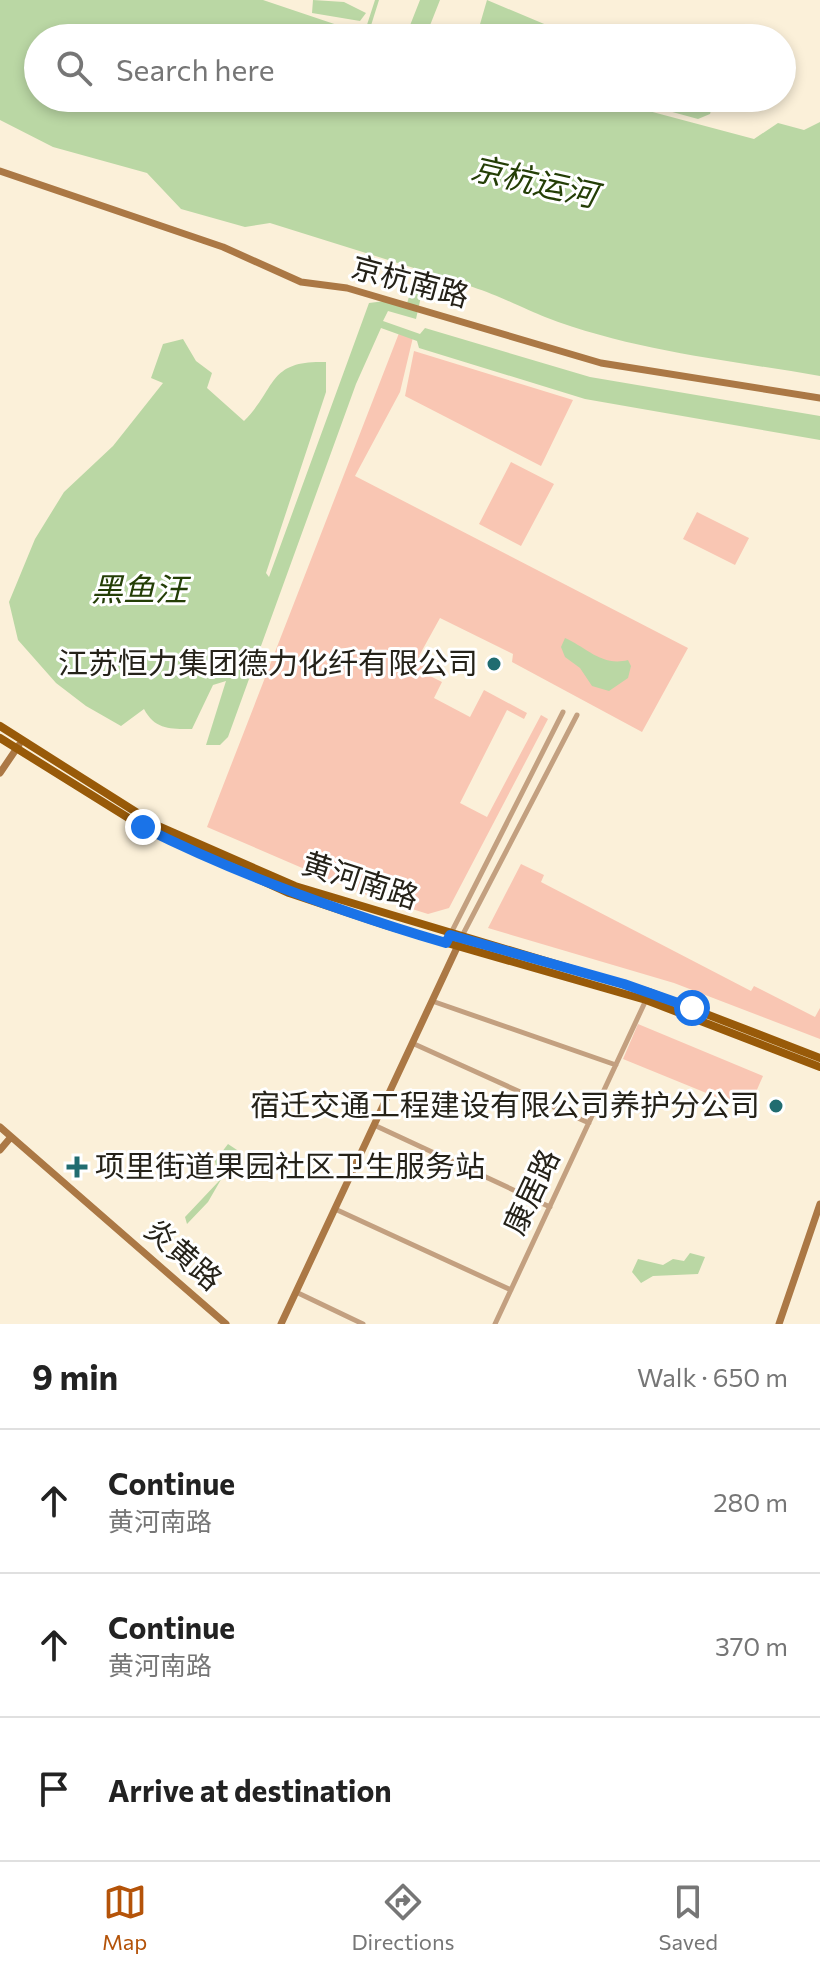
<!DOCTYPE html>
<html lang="en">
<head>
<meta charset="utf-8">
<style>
	body { margin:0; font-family:Commissioner,"Noto Sans SC",sans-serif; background:#f6f6f6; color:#222 }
	.stop { position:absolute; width:24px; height:24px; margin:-18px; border:6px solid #1a73e8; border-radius:50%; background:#fff }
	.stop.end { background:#1a73e8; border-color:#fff; box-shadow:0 2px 8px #0008 }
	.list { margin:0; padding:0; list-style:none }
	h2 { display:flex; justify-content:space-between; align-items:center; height:104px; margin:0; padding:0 32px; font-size:34px }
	h2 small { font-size:26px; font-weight:400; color:#767676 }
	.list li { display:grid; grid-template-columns:52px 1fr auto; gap:24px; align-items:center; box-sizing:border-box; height:144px; padding:0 32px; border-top:2px solid #e0e0e0 }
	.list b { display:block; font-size:30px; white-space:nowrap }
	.list p { margin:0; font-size:26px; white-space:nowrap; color:#767676 }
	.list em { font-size:26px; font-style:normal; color:#767676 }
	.icon { flex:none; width:44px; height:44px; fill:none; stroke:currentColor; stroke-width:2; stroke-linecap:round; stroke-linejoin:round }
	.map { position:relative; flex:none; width:820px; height:1324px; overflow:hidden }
	.search { position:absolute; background:#fff; box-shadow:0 4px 12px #0003; left:24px; right:24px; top:24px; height:88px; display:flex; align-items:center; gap:20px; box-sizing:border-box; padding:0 28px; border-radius:44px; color:#767676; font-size:30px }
	.sheet { height:536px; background:#fff }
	nav { display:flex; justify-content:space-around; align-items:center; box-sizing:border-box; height:112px; border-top:2px solid #e0e0e0; background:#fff; font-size:22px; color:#767676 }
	nav a { display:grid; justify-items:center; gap:4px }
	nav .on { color:#b45309 }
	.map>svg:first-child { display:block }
	.green { fill:#f9c6b3 }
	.water { fill:#bad7a4 }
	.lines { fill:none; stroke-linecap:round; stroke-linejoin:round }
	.street { stroke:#c3a080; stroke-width:5 }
	.secondary { stroke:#ab7845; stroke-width:7 }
	.primary { stroke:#985a09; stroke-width:8 }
	.route { stroke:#1a73e8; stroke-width:10 }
	.poi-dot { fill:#206c70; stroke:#fff; stroke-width:3 }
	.labels { text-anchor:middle; stroke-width:6; stroke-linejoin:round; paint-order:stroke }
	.street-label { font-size:30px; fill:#252219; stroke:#fff }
	.poi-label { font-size:30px; fill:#252219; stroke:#fff; text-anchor:end }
	.water-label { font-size:32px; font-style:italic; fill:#243e06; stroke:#fff }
</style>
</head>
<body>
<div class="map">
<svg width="820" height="1324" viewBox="0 0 820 1324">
	<rect width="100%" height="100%" fill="#fbf0d9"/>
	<path class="green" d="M 401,328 L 414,333 L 400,392 L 355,476 L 688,648 L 642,732 L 512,662 L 513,654 L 440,618 L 419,656 L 428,661 L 422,672 L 442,682 L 434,698 L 470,717 L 484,690 L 527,713 L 524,719 L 507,710 L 460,803 L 487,817 L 541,715 L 548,719 L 449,908 L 428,914 L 358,892 L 207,827 Z
		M 414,351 L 573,400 L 541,466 L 405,396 Z
		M 511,462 L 554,484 L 521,546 L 479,524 Z
		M 697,512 L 749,538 L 735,565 L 683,539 Z
		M 521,864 L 544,875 L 541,882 L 751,991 L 754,986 L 815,1017 L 820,1008 L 820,1039 L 674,983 L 488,928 Z
		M 638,1024 L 763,1076 L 748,1110 L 623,1059 Z"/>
	<path class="water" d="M 0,0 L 263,0 L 364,34 L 375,0 L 379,0 L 368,35 L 378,38 L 38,38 L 38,98 L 600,98 L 754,139 L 778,123 L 804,130 L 820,122 L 820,376 C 728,360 633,351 545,317 C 517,306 451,270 424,283 L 416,319 L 388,311 L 383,321 L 420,334 L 425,328 L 590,377 L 820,416 L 820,440 L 585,399 L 419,348 L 417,341 L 381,328 L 356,384 L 228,737 L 220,745 L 206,745 L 226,681 L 213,685 L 192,729 C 171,729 155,730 144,709 L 121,726 L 86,706 L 56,683 L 18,640 L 9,602 L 35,539 L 64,492 L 113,446 L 163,383 L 151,378 L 163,344 L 183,339 L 196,361 L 212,373 L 207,388 L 244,421 C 277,388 267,360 326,362 L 326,392 L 266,573 L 269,577 L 369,303 L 385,301 L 406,307 L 417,269 L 270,223 L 245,227 L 181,209 L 147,173 L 53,147 L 0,120 Z
		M 313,0 L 344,2 L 366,13 L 360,21 L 312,13 Z
		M 420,0 L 440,0 L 425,38 L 407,33 Z
		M 487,0 L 575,37 L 588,38 L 520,38 L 492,29 L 485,38 L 476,38 Z
		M 621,98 L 707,98 L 713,104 L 710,114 L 698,119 Z
		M 565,638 C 586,647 602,667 628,660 L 631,666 L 628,678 L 609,691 L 592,686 L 580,668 L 565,657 L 561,647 Z
		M 228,1144 L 240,1152 L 238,1163 L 223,1176 L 208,1202 L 187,1224 L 185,1217 L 219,1181 L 215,1161 Z
		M 690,1253 L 705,1257 L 698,1274 L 653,1276 L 641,1283 L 632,1272 L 638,1259 L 663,1265 L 673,1259 L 684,1261 Z"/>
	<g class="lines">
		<path class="street" d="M 461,938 L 577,715
			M 446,943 L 563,712
			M 432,1001 L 616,1065
			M 412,1043 L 589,1123
			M 374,1125 L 550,1207
			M 335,1209 L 511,1290
			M 296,1292 L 363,1324
			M 495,1324 L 646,1000"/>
		<path class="secondary" d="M 0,171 L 223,247 L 301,282 L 347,288 L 601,363 L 820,398
			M 0,773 L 19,745
			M 0,1127 L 226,1324
			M 0,1150 L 11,1137
			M 281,1324 L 461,939
			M 779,1324 L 820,1204"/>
		<path class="primary" d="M 0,726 L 158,826 L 295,886 L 649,992 L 820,1058
			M 0,738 L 143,827 L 289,893 L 388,926 L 646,1000 L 820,1067"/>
	</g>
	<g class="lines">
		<path class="route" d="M 143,827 C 241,876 341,912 446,943 L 450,935 L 624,984 L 692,1008"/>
	</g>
	<g class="poi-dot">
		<circle cx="494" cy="664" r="8"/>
		<circle cx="776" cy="1106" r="8"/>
		<path d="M73 1155h8v8h8v8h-8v8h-8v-8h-8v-8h8z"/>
	</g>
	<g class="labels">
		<g class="street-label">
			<text transform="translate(410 282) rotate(15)" y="10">京杭南路</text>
			<text transform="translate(360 881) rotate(18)" y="10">黄河南路</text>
			<text transform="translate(532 1192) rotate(-65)" y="10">康居路</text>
			<text transform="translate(183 1255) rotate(41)" y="10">炎黄路</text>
		</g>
		<g class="poi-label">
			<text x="478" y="674">江苏恒力集团德力化纤有限公司</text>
			<text x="760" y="1116">宿迁交通工程建设有限公司养护分公司</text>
			<text x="95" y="1177" text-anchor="start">项里街道果园社区卫生服务站</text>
		</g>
		<g class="water-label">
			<text transform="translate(534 182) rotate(13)" y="11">京杭运河</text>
			<text x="139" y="601">黑鱼汪</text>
		</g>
	</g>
</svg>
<div class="stop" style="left:692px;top:1008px"></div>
<div class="stop end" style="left:143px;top:827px"></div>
<div class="search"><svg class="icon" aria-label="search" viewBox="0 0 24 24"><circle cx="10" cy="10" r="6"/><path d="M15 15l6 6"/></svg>Search here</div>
</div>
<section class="sheet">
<h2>9 min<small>Walk · 650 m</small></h2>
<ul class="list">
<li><svg class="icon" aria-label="ahead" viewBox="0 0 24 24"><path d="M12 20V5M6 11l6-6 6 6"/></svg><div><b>Continue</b><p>黄河南路</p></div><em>280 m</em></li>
<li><svg class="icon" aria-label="ahead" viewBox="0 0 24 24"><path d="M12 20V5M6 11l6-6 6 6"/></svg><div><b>Continue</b><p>黄河南路</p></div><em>370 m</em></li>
<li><svg class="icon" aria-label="arrive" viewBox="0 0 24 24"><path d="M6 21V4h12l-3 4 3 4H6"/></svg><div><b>Arrive at destination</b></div></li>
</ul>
</section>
<nav>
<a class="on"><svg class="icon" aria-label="map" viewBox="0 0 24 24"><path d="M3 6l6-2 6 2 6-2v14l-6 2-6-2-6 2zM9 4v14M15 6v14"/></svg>Map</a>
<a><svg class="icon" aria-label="directions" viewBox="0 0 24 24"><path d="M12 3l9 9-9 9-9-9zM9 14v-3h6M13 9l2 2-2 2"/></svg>Directions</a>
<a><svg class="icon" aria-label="saved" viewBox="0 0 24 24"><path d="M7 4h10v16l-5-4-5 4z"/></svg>Saved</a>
</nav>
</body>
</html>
